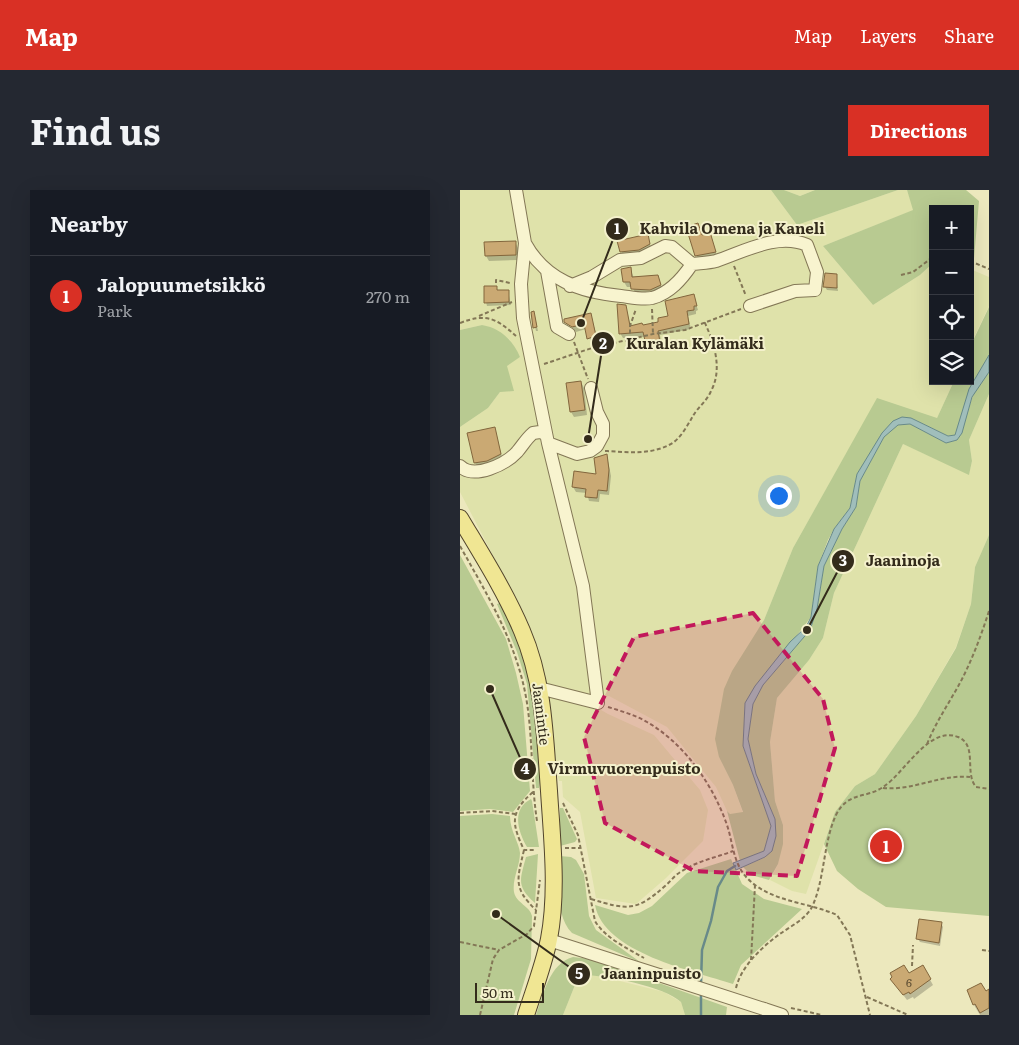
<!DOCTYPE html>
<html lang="en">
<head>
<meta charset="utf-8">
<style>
	body { margin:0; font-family:Literata,serif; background:#242831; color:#f1f3f6 }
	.controls { position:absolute; right:15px; top:15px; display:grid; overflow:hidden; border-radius:0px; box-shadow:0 5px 20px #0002 }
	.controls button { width:45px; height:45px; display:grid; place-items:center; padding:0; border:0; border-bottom:1px solid #363941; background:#171b24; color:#f1f3f6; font:25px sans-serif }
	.scale { position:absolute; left:15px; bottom:12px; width:69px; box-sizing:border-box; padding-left:5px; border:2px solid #332b1b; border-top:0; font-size:14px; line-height:18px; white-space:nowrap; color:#332b1b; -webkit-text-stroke:4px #f4f1cc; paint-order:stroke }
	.you { position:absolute; left:318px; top:305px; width:18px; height:18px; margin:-12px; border:4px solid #fff; border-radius:50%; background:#1a73e8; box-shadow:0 0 0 8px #1a73e833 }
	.badge { display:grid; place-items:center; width:32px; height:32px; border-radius:50%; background:#d93025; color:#fff; font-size:16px; font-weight:700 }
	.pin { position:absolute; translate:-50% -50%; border:2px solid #fff; box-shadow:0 1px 5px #0006 }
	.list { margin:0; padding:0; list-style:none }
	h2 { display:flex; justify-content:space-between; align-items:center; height:65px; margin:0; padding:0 20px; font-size:21px }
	h2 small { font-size:16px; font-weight:400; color:#9ea1a6 }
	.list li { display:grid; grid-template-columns:32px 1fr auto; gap:15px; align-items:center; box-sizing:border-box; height:80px; padding:0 20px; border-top:1px solid #363941 }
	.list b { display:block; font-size:19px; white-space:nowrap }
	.list p { margin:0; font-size:16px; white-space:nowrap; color:#9ea1a6 }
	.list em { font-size:16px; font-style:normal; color:#9ea1a6 }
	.icon { flex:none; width:28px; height:28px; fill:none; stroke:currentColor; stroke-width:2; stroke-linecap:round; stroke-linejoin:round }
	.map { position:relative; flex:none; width:529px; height:825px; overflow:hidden; border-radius:0px }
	header { display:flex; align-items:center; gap:30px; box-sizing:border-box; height:70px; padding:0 25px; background:#d93025; color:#fff }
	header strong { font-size:24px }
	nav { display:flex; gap:28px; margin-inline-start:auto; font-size:18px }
	.intro { display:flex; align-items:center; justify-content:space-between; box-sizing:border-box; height:120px; padding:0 30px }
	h1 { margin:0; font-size:35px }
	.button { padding:12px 22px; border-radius:0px; background:#d93025; color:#fff; font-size:18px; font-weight:700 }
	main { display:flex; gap:30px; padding:0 30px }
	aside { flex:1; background:#171b24; border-radius:0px; box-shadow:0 5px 20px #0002 }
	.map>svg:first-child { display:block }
	.farmland { fill:#dfe2aa }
	.green { fill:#b8ca91 }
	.water { fill:#a0bebb; stroke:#688a89 }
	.shadow { fill:#0003 }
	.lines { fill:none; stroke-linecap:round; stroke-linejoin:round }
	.stream { stroke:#688a89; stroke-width:2.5 }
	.building { fill:#caa973; stroke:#82663d }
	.minor-casing { stroke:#837756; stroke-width:14 }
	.major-casing { stroke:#51442b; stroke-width:18 }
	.path { stroke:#837756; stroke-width:2; stroke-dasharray:4 2.5; stroke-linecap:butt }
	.minor { stroke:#f8f4cf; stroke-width:12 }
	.major { stroke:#f0e693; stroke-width:16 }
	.minor-bridge-casing { stroke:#837756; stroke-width:14; stroke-linecap:butt }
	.minor-bridge { stroke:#f8f4cf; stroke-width:12 }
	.marked { fill:#c2185b; fill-opacity:0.2; stroke:#c2185b; stroke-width:4; stroke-dasharray:10 6; stroke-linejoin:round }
	.labels { text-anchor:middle; stroke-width:4; stroke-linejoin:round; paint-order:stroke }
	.number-label { font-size:11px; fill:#594a31 }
	.street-label { font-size:14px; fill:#332b1b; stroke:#f4f1cc }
	.leader { fill:none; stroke:#332b1b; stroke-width:2 }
	.callout-dot { fill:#332b1b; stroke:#f4f1cc; stroke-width:2 }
	.mark-label { font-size:15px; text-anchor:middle; font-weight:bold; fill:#fff }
	.callout-label { font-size:15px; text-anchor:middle; font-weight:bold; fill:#332b1b; stroke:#f4f1cc; stroke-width:4; stroke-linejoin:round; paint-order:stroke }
</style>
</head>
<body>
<header>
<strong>Map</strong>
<nav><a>Map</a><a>Layers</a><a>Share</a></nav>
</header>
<div class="intro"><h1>Find us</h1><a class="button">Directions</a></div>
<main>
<aside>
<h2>Nearby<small></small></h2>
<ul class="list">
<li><span class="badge">1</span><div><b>Jalopuumetsikkö</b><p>Park</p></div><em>270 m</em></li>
</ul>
</aside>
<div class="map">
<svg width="529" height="825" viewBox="0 0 529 825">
	<rect width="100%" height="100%" fill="#ece8bd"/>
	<path class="farmland" d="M 0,0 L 311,0 L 337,35 L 438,0 L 447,0 L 454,20 L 363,56 L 413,115 L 460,85 L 473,73 L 473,191 L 494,191 L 477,228 L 386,264 L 333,358 L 304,430 L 259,567 L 273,595 L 283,623 L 270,624 L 267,621 L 256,597 L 207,537 L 149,506 L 131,509 L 88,499 L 66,429 L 0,302 L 0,237 L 28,218 L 40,202 L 47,175 L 60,167 L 49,149 L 22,135 L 0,140 Z
		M 324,0 L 355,0 L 340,6 Z
		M 510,79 L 529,87 L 529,116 L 510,156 Z
		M 529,204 L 529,345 L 515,377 L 511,414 L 496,457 L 456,526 L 415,584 L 395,596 L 375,622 L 346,704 L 332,701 L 310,690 L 318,674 L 323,635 L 315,611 L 310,552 L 317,508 L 349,470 L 363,448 L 374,403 L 443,254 L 509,284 L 512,271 L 509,250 Z
		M 89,507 L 131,514 L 148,524 L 194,545 L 240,600 L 248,620 L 243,651 L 206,688 L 176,714 L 136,708 L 120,622 L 103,607 L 102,591 L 99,591 L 93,569 Z
		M 132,784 L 204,802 L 221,812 L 225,825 L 103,825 L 119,785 Z"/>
	<path class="green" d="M 311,0 L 324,0 L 340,6 L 355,0 L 438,0 L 337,35 Z
		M 447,0 L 506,0 L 519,11 L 513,80 L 510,79 L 510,19 L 473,19 L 473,73 L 460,85 L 413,115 L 363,56 L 453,20 Z
		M 529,117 L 529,165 L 515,189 L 497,241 L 495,245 L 488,246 L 451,228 L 433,231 L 397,284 L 390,318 L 374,339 L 368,350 L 358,376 L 351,427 L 285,513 L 283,556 L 311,636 L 304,661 L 280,671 L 267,621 L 270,624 L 283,622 L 273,595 L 259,567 L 255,549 L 264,499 L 272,481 L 304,430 L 333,358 L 417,208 L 477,228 L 494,191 L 510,191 L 510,157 Z
		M 22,135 C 40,138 53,150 60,167 L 47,176 L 54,201 L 40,202 L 28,218 L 0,237 L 0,140 Z
		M 529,182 L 529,204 L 509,250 L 512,271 L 509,285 L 443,254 L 374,403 L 363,448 L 349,470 L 317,508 L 310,552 L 315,611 L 323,635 L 323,654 L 318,674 L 309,690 L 291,685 L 283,677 L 306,667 L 315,629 L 296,584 L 288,549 L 293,514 L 303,495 L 350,440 L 357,419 L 364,376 L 382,339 L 396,317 L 400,291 L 424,247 L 437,235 L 450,234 L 486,253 L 497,250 L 515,200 Z
		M 529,345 L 529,726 L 426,717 L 398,699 L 377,681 L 364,654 L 375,622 L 395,596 L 415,584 L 456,526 L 496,458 L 511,414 L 515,377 Z
		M 0,365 L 46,449 L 56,483 L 63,514 L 70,601 L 53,622 L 30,619 L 0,621 Z
		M 42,412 L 70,483 L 81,570 L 79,598 L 76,598 L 67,494 L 57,462 L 37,414 Z
		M 71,609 L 72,611 L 79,657 L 67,657 C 58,642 51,619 71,609 Z
		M 100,618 L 103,618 L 117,649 L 115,652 L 100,656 Z
		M 32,624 L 50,626 C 50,641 59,652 60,663 C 60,676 52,689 54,702 C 56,713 70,716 72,726 L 71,769 L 54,825 L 0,825 L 0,626 Z
		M 78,664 L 75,713 C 56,696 60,690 66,667 Z
		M 100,666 L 111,667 L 116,670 L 124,684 L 129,726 L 136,740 L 180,772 L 112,743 C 94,725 100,690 100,666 Z
		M 271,669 L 282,694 L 304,709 L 342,719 L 281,775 L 273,794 C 234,781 144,763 135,715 L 168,725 L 179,723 L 192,716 L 227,683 Z
		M 113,767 L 131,769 L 267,817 L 266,825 L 225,825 L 221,812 C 204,796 142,784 119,785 L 103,825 L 76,825 C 84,803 89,774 113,767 Z"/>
	<path class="water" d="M 529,165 L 529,182 L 512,207 L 502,243 L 497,250 L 486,253 L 450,234 L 438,235 L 424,247 L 400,291 L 396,317 L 382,339 L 364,376 L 357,419 L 350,440 L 303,495 L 293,514 L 288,549 L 296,584 L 315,629 L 316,646 L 312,661 L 305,667 L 276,680 L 273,673 L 304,661 L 311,636 L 283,556 L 285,513 L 295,496 L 330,452 L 346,437 L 351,427 L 358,376 L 374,339 L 390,318 L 397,284 L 422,243 L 433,231 L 442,227 L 451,228 L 488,246 L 495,245 L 509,199 Z"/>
	<path class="shadow" d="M 238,35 L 243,46 L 249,44 L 258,68 L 239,71 L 236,65 Z
		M 187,45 L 192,60 L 164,67 L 161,61 Z
		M 55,52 L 58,58 L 58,70 L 29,71 L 26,66 L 26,53 Z
		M 170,78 L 174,88 L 197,86 L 203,101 L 176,104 L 172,97 L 167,97 L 164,92 Z
		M 376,85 L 378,101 L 367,100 L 365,97 Z
		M 36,97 L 38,101 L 48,101 L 51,115 L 27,116 L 26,112 Z
		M 233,105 L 238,120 L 236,121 L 236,124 L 228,126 L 231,139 L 200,145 L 202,156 L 190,159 L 185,147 L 163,148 L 160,143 L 165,116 L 171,137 L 183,137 L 200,133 L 210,127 Z
		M 74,122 L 78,141 L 76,141 L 72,123 Z
		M 130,124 L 139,152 L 132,154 L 126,139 L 116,142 L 106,130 Z
		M 121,192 L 124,198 L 127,225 L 114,227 L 111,222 Z
		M 34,238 L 43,270 L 19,278 L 15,273 Z
		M 147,266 L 151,286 L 149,305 L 140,304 L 139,312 L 129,311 L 127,303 L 116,302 L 113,297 L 137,285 Z
		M 481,733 L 483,737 L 480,756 L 460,752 L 458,749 Z
		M 463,777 L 473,795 L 454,809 L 453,807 L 447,810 L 435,794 Z
		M 529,801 L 529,825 L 520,825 L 514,815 Z"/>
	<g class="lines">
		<path class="stream" d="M 241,794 L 242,760 L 251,731 L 258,697 L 267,681 L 275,676
			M 241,825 L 241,804"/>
	</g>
	<path class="building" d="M 238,33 L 242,45 L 250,42 L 256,62 L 235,66 L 226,37 Z
		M 188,44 L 190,54 L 179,60 L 160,62 L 157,51 Z
		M 56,51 L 56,65 L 25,66 L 24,52 Z
		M 171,77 L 172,87 L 198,85 L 201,95 L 190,100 L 171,99 L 170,92 L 163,92 L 161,79 Z
		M 365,83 L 377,84 L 377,98 L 363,97 Z
		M 24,96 L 37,96 L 37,100 L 49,100 L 49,112 L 24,113 Z
		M 234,104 L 237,116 L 234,116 L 234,120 L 227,121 L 229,134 L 198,141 L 200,152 L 186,155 L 183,142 L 159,144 L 157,114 L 166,115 L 170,136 L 182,133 L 183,135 L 198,132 L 198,128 L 208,126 L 205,111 Z
		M 74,121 L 77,137 L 73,138 L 71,122 Z
		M 131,123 L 136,146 L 127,149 L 124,134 L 112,137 L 104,132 L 104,129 Z
		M 121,191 L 125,220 L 110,222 L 106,193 Z
		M 35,237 L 41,264 L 27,271 L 14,273 L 7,243 Z
		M 147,264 L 149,280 L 147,301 L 138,300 L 137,308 L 125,307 L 126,299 L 112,297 L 114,281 L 136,284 L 134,268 Z
		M 459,729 L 482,732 L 479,753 L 456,749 Z
		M 444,775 L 449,783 L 463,775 L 471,789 L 450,804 L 449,802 L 443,805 L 430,789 L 432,787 L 430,783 Z
		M 521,793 L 526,801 L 529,799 L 529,818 L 520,823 L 515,814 L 513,815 L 507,800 Z"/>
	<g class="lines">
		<defs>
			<path id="minor" d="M 56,0 L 65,53 L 61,94 L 63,128 L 88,253 L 123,396 L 138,513 L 79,498
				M 65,53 C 85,90 120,102 161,106 C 170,107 182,110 192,108 C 210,103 222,89 232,74 C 240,73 249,73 256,71 C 283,62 318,42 347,55 L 357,82 L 355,100 L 335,101 L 290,116
				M 87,81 L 97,137 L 109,144
				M 110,96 L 132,87 L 160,70 L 181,68 L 205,56 L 212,57 L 232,74
				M 88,253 L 117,264 L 130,261 L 137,256 L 143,245 L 143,234 L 137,222 L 131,198
				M 0,276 C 14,290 46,274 57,262 C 63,255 66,249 73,243 L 80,242 L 86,244
				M 89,750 L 199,785
				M 304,819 L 322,825"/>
			<path id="major" d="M 0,328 C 22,365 45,401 62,441 C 84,492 85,547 89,601 C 92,649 98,701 89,749 C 84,774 74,800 66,825"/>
		</defs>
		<use href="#minor" class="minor-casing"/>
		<use href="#major" class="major-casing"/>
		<path class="path" d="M 510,71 L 529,79
			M 274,76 L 286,106
			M 441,85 L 453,82 L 473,67
			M 36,93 L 36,90 L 50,93
			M 192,119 L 193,144
			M 19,126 L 52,112
			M 0,133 C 26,123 36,128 56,146
			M 170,150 L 170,136 L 176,119
			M 114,152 L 128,189
			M 84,174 L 132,158 L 193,144 L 225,140 L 281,119
			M 145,261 C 167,262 189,265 209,255 C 220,250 227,236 233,226 C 238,217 247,211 251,201 C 263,179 254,152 244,131
			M 0,356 C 28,406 58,455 67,513 C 73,552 71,592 77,631
			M 148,517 C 161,521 175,525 187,532 C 225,554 253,595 267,635 C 273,653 273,673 287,688 C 310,712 348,712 377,725 L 390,745 L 410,825
			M 467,554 C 476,532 489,513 500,493 C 512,470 521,446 529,421
			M 423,598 C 453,601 480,584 510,587
			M 73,602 C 49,623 52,634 64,660 L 75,660
			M 103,613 L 118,645 L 135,731 C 145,748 167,758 184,768
			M 0,623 L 32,621 L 55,624
			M 105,658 L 120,658
			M 64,660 C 57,690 53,698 76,720
			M 131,709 C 167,720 176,722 205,696 C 210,692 214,686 219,683 C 236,671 255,668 273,661
			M 0,752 L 39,760
			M 522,760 L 529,761
			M 291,770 L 295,695
			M 452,776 L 453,755
			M 276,798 C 281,777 300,759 317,746 C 329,737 345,730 352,717 C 365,689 363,653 376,625 C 388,601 406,609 423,597 C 444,584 469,535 498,547 C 518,555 504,583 516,597 L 529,599
			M 407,807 L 448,825
			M 331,818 L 362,825
			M 20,825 L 33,769 L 39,760 L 67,744 L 74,736 L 80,690"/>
		<use href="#minor" class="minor"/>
		<use href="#major" class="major"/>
		<defs>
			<path id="minor-bridge" d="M 199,785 L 304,819"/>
		</defs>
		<use href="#minor-bridge" class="minor-bridge-casing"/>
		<use href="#minor-bridge" class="minor-bridge"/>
	</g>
	<path class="marked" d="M 293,423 L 363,509 L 375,558 L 337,686 L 234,681 L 145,633 L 124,547 L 174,447 Z"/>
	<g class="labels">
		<g class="number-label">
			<text x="449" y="797">6</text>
		</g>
		<g class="street-label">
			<text transform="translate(81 524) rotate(83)" y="5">Jaanintie</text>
		</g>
	</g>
	<path class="leader" d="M121 133L157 39M128 249L143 153M347 440L383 371M30 499L65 579M36 724L119 784"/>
	<g class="callout-dot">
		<circle cx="121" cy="133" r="5"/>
		<circle cx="128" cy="249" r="5"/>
		<circle cx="347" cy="440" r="5"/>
		<circle cx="30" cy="499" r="5"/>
		<circle cx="36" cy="724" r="5"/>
		<circle cx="157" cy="39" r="12"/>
		<circle cx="143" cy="153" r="12"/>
		<circle cx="383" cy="371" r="12"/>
		<circle cx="65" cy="579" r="12"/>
		<circle cx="119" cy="784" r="12"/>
	</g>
	<g class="mark-label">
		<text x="157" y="44">1</text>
		<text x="143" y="159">2</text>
		<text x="383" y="376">3</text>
		<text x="65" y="584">4</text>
		<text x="119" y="789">5</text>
	</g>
	<g class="callout-label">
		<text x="272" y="44">Kahvila Omena ja Kaneli</text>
		<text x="235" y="159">Kuralan Kylämäki</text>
		<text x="443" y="376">Jaaninoja</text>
		<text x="164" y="584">Virmuvuorenpuisto</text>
		<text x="191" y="789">Jaaninpuisto</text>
	</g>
</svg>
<div class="controls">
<button>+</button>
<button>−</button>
<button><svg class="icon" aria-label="locate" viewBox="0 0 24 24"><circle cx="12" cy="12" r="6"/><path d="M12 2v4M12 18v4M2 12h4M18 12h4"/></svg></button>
<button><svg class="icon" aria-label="layers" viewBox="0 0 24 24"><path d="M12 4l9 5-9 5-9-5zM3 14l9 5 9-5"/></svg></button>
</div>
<div class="scale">50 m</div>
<div class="you"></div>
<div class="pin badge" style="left:426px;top:656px">1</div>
</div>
</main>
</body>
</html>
